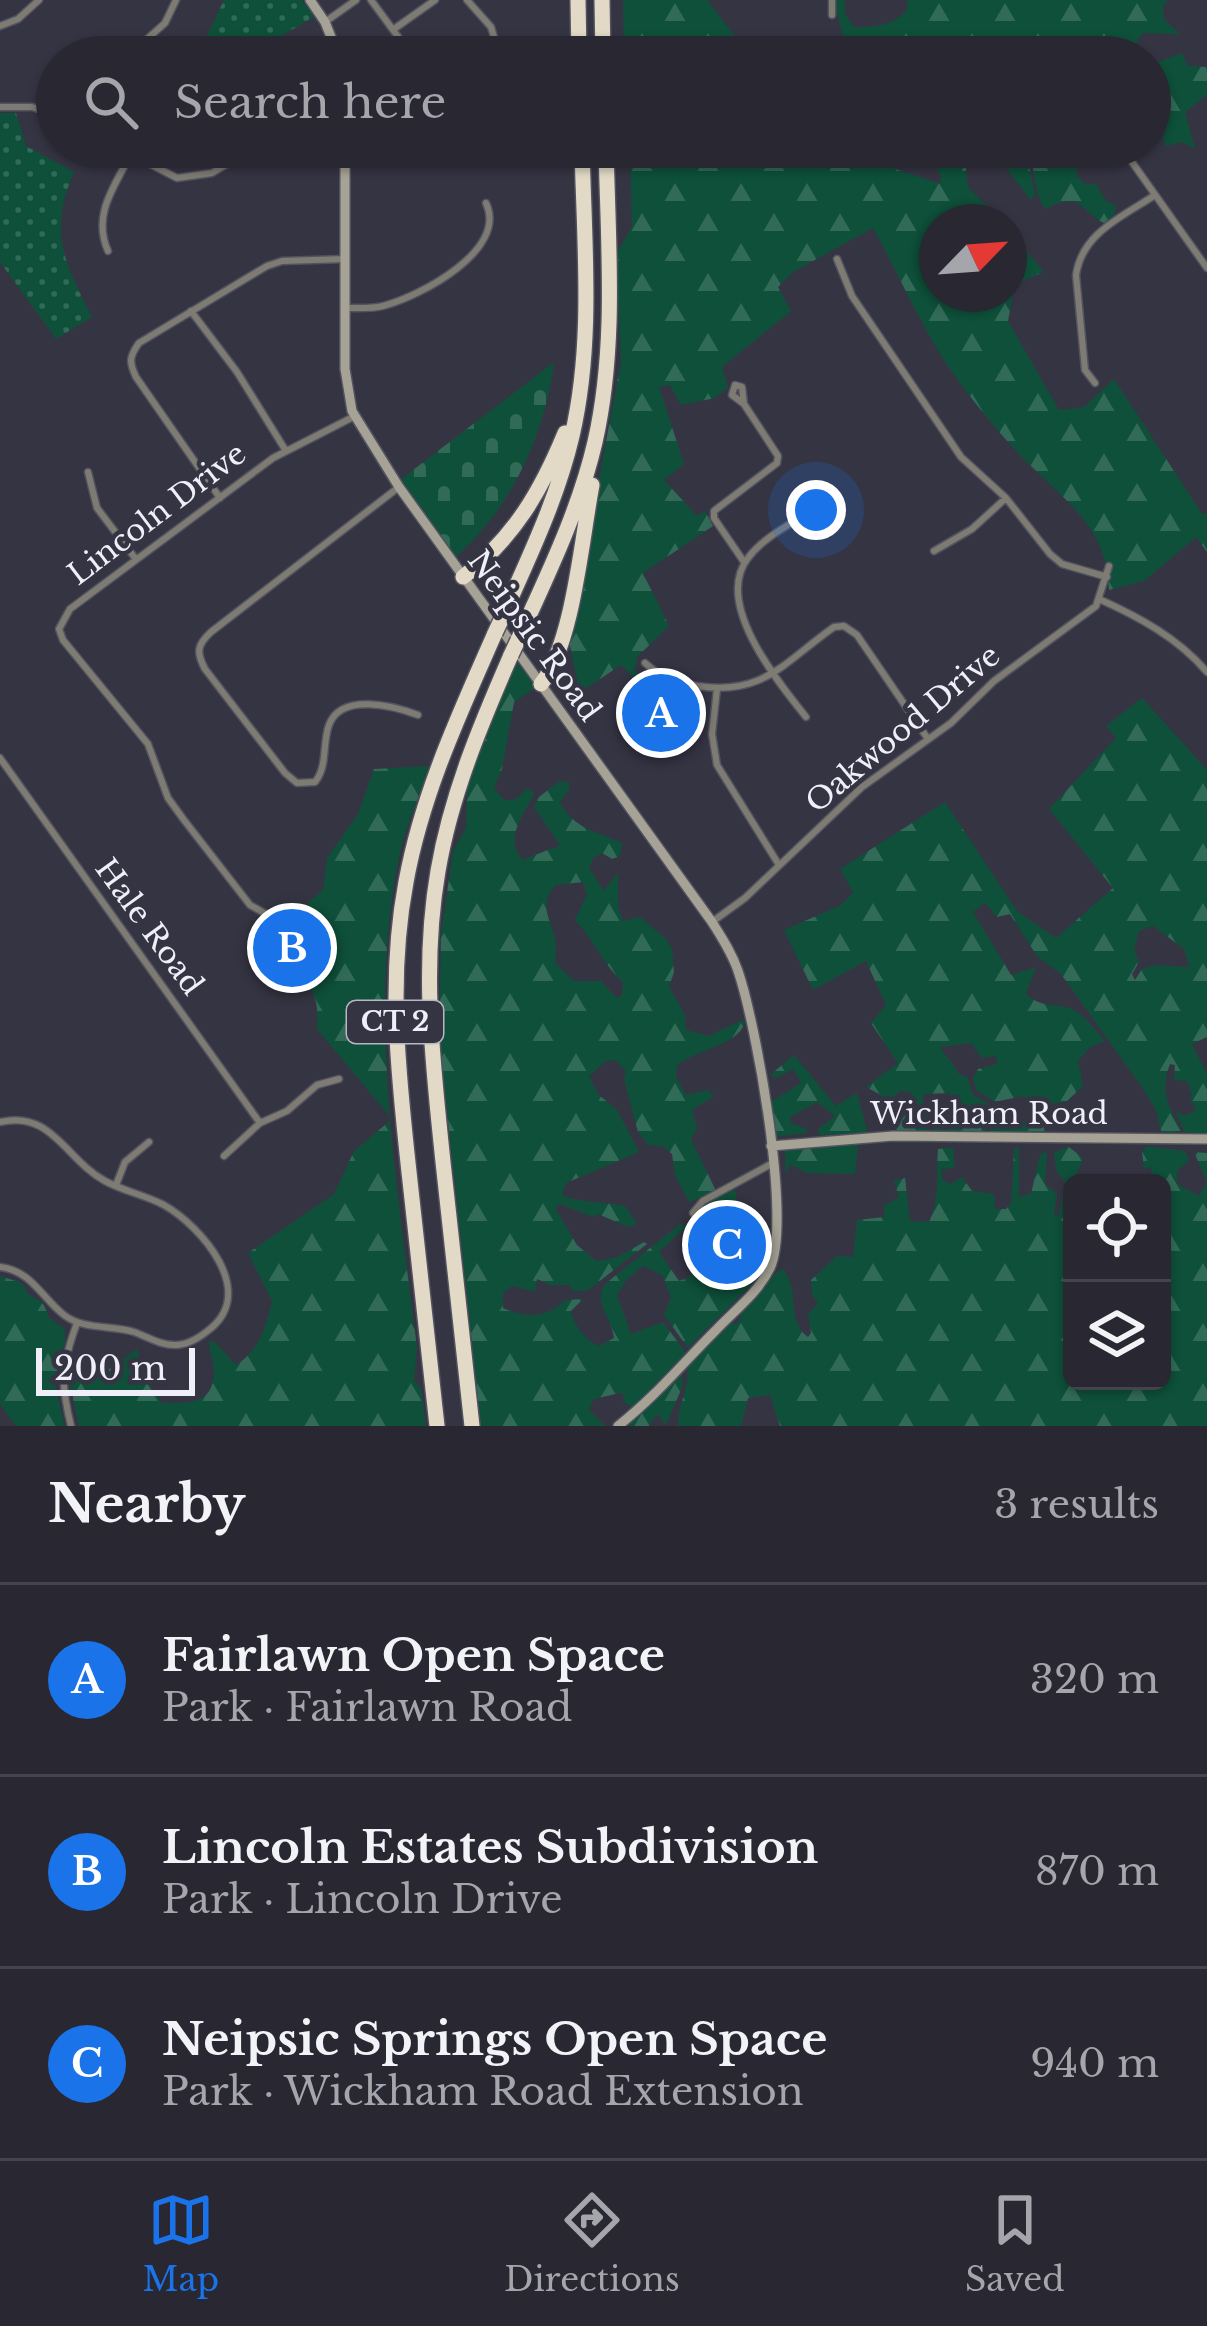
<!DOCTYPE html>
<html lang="en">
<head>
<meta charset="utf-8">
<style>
	body { margin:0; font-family:"Libre Baskerville",serif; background:#34333e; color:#f1f3f6 }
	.controls { position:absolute; right:36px; bottom:36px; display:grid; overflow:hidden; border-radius:18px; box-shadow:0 3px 9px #0004 }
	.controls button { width:108px; height:108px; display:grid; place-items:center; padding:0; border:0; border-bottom:3px solid #44444d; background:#282732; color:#f1f3f6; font:60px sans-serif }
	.compass { position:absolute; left:919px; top:204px; width:108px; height:108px; border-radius:50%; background:#282732; box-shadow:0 3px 9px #0004; rotate:65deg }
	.scale { position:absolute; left:36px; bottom:30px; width:159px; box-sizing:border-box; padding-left:12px; border:6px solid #f0eff9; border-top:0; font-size:33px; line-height:42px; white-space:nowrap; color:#f0eff9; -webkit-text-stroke:9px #353443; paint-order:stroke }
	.you { position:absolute; left:816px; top:510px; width:42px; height:42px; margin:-30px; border:9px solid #fff; border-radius:50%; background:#1a73e8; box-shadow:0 0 0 18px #1a73e833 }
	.badge { display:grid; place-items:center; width:78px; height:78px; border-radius:50%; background:#1a73e8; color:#fff; font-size:39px; font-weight:700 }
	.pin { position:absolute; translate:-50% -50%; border:6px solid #fff; box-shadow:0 3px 12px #0006 }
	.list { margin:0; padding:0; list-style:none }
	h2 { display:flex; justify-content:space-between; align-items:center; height:156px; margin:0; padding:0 48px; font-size:51px }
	h2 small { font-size:39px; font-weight:400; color:#a5a5ac }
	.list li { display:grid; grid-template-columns:78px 1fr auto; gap:36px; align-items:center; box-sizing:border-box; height:192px; padding:0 48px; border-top:3px solid #44444d }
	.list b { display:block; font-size:45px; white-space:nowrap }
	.list p { margin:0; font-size:39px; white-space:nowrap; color:#a5a5ac }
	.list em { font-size:39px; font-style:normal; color:#a5a5ac }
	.icon { flex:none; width:66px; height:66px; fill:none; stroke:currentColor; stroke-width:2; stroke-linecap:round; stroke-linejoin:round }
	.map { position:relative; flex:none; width:1207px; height:1426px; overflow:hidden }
	.search { position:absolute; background:#282732; box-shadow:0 3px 9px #0004; left:36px; right:36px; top:36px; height:132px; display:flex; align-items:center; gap:30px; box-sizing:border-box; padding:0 42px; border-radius:66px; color:#a5a5ac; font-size:45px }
	.sheet { height:732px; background:#282732 }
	nav { display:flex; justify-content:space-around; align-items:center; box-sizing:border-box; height:168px; border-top:3px solid #44444d; background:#282732; font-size:33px; color:#a5a5ac }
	nav a { display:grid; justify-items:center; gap:6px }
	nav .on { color:#1a73e8 }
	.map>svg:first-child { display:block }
	.grass { fill:url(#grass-dots) }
	.forest { fill:url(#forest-firs); fill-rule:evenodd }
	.cemetery { fill:url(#cemetery-stones) }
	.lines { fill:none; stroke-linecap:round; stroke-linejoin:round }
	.street-casing { stroke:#535260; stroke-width:9 }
	.secondary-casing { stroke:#535260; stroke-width:12 }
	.highway-casing { stroke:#535260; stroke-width:18 }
	.street { stroke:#7e7b73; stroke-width:6 }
	.secondary { stroke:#a6a295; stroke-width:9 }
	.highway { stroke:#e2dac7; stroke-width:15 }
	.highway-bridge-casing { stroke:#535260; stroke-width:18; stroke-linecap:butt }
	.highway-bridge { stroke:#e2dac7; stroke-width:15 }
	.labels { text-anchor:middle; stroke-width:9; stroke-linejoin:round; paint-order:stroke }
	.shield { fill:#353443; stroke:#b8b7c2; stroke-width:3 }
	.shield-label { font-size:27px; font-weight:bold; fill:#f0eff9 }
	.street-label { font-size:30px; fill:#f0eff9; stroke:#353443 }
</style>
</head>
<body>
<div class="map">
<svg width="1207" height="1426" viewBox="0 0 1207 1426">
	<defs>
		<pattern id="grass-dots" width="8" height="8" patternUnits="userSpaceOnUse" patternTransform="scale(3)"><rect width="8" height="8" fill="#0e503a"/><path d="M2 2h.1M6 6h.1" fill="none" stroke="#316a57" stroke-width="1.8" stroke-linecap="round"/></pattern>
		<pattern id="forest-firs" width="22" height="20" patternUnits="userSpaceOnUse" patternTransform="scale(3)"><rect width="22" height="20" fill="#0e503a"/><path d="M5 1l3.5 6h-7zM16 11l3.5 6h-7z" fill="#316a57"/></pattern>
		<pattern id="cemetery-stones" width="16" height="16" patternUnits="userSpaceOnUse" patternTransform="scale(3)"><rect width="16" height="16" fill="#0e503a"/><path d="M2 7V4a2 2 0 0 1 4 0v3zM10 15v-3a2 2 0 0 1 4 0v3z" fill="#316a57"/></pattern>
	</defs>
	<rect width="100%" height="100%" fill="#353443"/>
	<path class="grass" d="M 224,0 L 302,0 L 314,17 L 245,57 L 213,57 L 203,44 Z
		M 16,113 L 26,146 L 74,172 C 48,232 64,262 92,317 L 56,339 L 0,262 L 0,113 Z
		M 654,681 L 677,688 L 672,737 L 647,742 L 646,689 Z
		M 303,907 L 326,932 L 275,964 Z"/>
	<path class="forest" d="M 623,0 L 707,0 L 743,47 L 756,57 L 624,57 Z
		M 834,0 L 845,0 L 845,14 L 854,27 C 875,27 892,26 907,10 L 907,0 L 1169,0 L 1163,5 L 1164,19 L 1180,34 L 1143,33 L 1133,47 L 1136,57 L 848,57 Z
		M 1182,53 L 1188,66 L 1207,67 L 1207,95 L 1185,112 L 1195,149 L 1183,142 L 1166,146 L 1163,140 L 1168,120 L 1150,114 L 1150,65 Z
		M 630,147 L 883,147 L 883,165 L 941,184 L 940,172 L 925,158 L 925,147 L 1025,147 L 1035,194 L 1031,200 L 997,156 L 982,158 L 966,168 L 968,187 L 1002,222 L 937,222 L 937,294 L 1009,294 L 1009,230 L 1044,272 L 1015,284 L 1008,321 L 1059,410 L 1084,407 L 1114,379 L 1202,514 L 1207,513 L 1207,552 L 1196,537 L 1144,581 L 1109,590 C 1108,532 1071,505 1033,468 C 1009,445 986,417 965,390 C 927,341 903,282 873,228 L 793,272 L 778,287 L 791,311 L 722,367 L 728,387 L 715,398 L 681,405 L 670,385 L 659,387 L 684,464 L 664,480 L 697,516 L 705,511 L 713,526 L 643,573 L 669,626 L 637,657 L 635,671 L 646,681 L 646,689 L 621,665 L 582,691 L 577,682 L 569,640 L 621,361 L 616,254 L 632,227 Z
		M 1029,147 L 1096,147 L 1102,153 L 1078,167 L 1076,174 L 1083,183 L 1097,185 L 1105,200 L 1116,206 L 1113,218 L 1104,223 C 1077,209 1082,190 1045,209 L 1038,196 Z
		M 517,663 L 538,686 L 514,702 L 502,769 L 494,788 L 505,801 L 516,799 L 527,788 L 534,794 C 523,816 503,840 523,860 L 560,845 L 534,807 L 539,797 L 560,781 L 569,783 L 569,790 L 560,802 C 574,830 597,831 622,843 L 620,856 L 612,859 L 602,853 L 593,858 L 589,868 L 604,891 L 618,872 L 618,906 L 623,921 L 640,917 L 666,939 L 672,949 L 674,972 L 669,987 L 685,1015 L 686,1030 L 708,1036 L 743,1020 L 745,1023 C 737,1046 695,1049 677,1066 L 676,1077 L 686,1095 L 707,1090 L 714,1096 L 692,1110 L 697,1128 L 691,1139 L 716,1191 L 689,1202 L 675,1175 L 672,1154 L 662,1146 L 648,1145 L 638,1132 L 624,1079 L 626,1071 L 615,1060 L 606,1061 L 589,1076 L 598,1094 L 617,1110 L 639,1152 L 566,1183 L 562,1195 C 574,1202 608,1202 625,1206 L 637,1224 L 628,1227 L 598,1214 L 593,1217 L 560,1204 L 555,1208 L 577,1245 L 596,1261 L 618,1257 L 644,1242 L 647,1244 L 587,1291 L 573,1291 L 569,1285 L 550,1285 L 537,1279 L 535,1292 L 512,1286 L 503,1293 L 503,1308 C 525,1318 546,1319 565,1300 L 583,1299 L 571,1311 C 574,1326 585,1340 599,1346 L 614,1338 C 612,1317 593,1305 605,1284 L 680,1224 L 693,1229 L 682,1230 L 659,1252 L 679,1281 C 701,1275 702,1256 708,1236 L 699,1226 L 703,1205 L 732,1189 L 736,1192 C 736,1216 734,1238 756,1252 L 763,1244 L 770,1247 L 755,1281 L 688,1348 L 664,1315 L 671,1297 L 662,1275 L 643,1266 L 626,1280 L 617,1295 L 631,1334 L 663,1322 L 686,1353 L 632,1408 L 623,1401 L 624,1395 L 620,1393 L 594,1399 L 589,1410 L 605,1426 L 481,1426 L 439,1037 L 441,934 L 453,851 L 466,828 L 467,780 ZM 583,882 L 587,894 L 575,920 C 594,939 603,965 623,982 L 622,995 L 617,998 L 601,981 L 574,981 L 556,964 C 555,957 556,950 556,943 C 552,919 537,908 555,885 Z
		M 1142,698 L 1207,770 L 1207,1037 L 1192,1044 L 1207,1074 L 1207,1134 L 1184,1132 L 1176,1111 L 1185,1116 L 1196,1110 L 1190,1099 L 1192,1095 L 1187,1081 L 1174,1080 L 1175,1065 L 1170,1064 C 1159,1091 1169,1106 1181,1131 L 1162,1135 L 1156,1110 L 1144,1090 L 1061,974 L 1037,956 L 1010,914 L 997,917 L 985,903 L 973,912 L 1011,975 L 1036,967 L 1026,994 C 1041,1007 1048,1003 1065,1007 C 1082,1010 1094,1029 1105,1041 L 1090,1047 L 1078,1061 L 1083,1086 L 1066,1102 L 1047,1104 L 1042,1109 L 1045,1136 L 988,1137 L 989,1129 L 1006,1117 L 1018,1121 L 1033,1120 L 1032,1102 L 1023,1096 L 995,1102 L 976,1090 L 973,1078 L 978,1069 L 997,1064 L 996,1056 L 982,1058 L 971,1043 L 940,1047 C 945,1057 954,1062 958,1073 L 968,1078 L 973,1095 L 992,1106 L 996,1120 L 976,1137 L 945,1137 L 947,1127 L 939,1113 L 956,1106 L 950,1093 L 924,1094 L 922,1101 L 928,1112 L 942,1121 L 942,1136 L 937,1136 L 910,1092 L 899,1091 L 892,1099 L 893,1110 L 896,1113 L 917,1110 L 932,1135 L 898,1133 L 881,1095 L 866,1087 L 898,1063 L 871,1023 L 886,1005 L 866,961 L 813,990 L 784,930 L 841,905 L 853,892 L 840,869 L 945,802 L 1017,911 L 1056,938 L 1113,888 L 1049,809 L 1116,738 L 1106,726 ZM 1153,926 L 1184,949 L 1189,967 L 1157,965 L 1142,969 L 1135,980 L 1132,974 L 1139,962 L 1134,949 L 1139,931 Z
		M 429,766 C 420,794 407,824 400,853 C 366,1009 398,1192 417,1348 L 414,1381 L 421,1388 L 426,1426 L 79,1426 L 67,1371 C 106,1377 107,1371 137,1349 L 145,1379 L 162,1403 C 186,1402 213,1407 214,1372 C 214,1361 209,1353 209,1341 L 215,1342 L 236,1365 C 259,1351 266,1327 272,1301 L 248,1253 L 334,1194 L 354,1151 L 392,1119 L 317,1029 C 320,988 309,981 275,964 L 326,932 L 303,907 L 323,890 L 327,858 L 358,814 L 374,769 Z
		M 794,1055 L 836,1106 L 857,1093 L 868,1134 L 819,1135 L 818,1129 L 835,1116 L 817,1102 L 790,1117 L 791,1123 L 807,1129 L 806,1133 L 774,1137 L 769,1103 L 801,1083 L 793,1069 L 776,1078 L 770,1075 Z
		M 858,1144 L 855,1174 L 807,1173 L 789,1164 L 788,1171 L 785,1170 L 785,1151 Z
		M 1019,1146 L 1019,1197 L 1031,1194 L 1040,1155 L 1047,1151 L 1045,1184 L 1057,1194 L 1054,1213 L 1058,1217 L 1065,1182 L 1056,1170 L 1054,1152 L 1069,1147 L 1083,1158 L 1072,1186 L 1072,1381 L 1162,1381 L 1162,1183 L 1153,1183 L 1151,1167 L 1144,1169 L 1142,1152 L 1147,1146 L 1185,1151 L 1189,1161 L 1177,1171 L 1177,1184 L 1199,1196 L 1207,1182 L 1194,1152 L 1207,1153 L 1207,1426 L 780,1426 L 770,1395 L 748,1398 L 741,1426 L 678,1426 C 677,1405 690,1389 687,1368 L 728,1324 L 739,1323 C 740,1304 765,1277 783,1269 C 800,1289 786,1322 808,1337 L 811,1333 L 808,1314 L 818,1303 L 812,1295 L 811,1280 L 837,1256 L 853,1257 L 857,1220 L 884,1217 L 884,1206 L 899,1197 L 894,1181 L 905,1178 L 910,1221 L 929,1222 C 940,1200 936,1172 938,1149 L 953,1147 L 955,1167 L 941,1170 L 943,1180 L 950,1184 L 962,1177 L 972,1191 L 994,1194 L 995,1209 L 1006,1209 L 1011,1203 L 1014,1150 Z
		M 0,1276 L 22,1283 L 29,1295 C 43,1302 44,1302 49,1318 L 65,1329 L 65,1343 L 54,1381 L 65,1426 L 16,1426 L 0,1404 Z
		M 682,1375 L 683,1385 L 666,1425 L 657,1414 L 649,1426 L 625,1426 Z"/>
	<path class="cemetery" d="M 554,362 C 545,435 511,508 456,557 L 400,480 Z"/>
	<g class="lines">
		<defs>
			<path id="street" d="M 371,0 L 413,57
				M 467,0 L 491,27 L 500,57
				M 832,15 L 832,0
				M 325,22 L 356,0
				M 0,26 L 18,19 L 39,0
				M 394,29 L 435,0
				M 127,57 L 165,23 L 176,0
				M 0,107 L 32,107 L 57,115
				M 117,147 L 177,178 L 212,173 L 256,147
				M 1127,155 L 1207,268
				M 108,251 C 92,215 114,187 131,154
				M 837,259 L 852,296 L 961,457 L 1006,498 L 1050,554 L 1062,564 L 1107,577
				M 345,308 C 358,308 371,309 383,306 C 421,296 508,250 486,203
				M 191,311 L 237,372 L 286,451
				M 1095,383 L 1085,370 L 1076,275 C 1082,233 1122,217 1155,195
				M 88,472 L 97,508 L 135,558
				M 399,487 L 211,632 C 197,645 196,652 205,669 L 285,773 L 297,783 L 315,782 C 328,766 322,744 329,725 C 341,692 394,706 418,715
				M 220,498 L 136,377 C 129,362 129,357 139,343 L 267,266 L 282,261 L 345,259
				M 934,551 L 972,529 L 1006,498
				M 744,562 L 714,518 L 714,511 L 777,463 L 778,456 L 744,404 L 742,387 L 735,385 L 732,395 L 744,404
				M 1099,599 C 1139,617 1178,638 1207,672
				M 645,663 C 662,678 675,682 697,686 C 764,696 784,662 834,627 L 844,626 L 857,635 L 928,739
				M 717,689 L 712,734 L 717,765 L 779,865
				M 806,717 C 778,682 713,603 748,558 C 764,536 795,522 817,507
				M 0,758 L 260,1123
				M 266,914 L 250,905 L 184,820 L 168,798 L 148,744 L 63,640 L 59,629 L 70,609 L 273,458 L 355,416
				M 712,922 L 745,898 L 862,787 L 951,723 L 994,681 L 1096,606 L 1109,566
				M 0,1122 C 52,1110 65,1159 105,1181 C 123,1191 145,1195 164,1205 C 202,1227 257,1291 210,1329 C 200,1337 190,1344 177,1345 C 162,1346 148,1337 134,1332 C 112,1325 83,1330 64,1315 C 41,1297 32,1271 0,1267
				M 224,1156 L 260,1123 L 287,1111 L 317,1085 L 339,1079
				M 116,1185 L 125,1162 L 149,1142
				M 693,1213 L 703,1201 L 773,1163
				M 71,1426 C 60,1381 61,1367 77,1323"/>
			<path id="secondary" d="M 310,0 L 325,22 L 339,57
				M 345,147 L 345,369 L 352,411 L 399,487 L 712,922 C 722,938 732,953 738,971 C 756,1023 792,1221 770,1268 C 758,1293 734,1311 716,1330 C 683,1363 655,1397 618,1426
				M 771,1146 L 893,1136 L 1207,1139"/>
			<path id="highway" d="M 578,0 L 579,57
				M 602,0 L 603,57
				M 463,577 C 514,538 541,491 565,433
				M 502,618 C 528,559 557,500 572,436 C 594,341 584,243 582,147
				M 518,640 C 547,576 579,511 595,442 C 617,345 608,245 606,147
				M 541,684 C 573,645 582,536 592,485
				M 437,1426 C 428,1344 419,1263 410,1181 C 399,1081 387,982 406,882 C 422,794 459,715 495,633
				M 472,1426 C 463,1338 453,1250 443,1162 C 433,1064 421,969 438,871 C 451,795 480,726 511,655"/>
		</defs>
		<use href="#street" class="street-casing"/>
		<use href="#secondary" class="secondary-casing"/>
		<use href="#highway" class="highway-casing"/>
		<use href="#street" class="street"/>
		<use href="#secondary" class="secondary"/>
		<use href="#highway" class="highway"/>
		<defs>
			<path id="highway-bridge" d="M 495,633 L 502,618
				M 511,655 L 518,640"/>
		</defs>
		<use href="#highway-bridge" class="highway-bridge-casing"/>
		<use href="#highway-bridge" class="highway-bridge"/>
	</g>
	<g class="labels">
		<rect class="shield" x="347" y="1001" width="96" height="42" rx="9"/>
		<g class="shield-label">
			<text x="395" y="1031">CT 2</text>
		</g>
		<g class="street-label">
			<text transform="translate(157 514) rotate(-37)" y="10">Lincoln Drive</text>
			<text transform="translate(534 636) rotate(54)" y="10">Neipsic Road</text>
			<text transform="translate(903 729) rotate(-40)" y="10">Oakwood Drive</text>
			<text transform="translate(149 927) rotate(54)" y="10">Hale Road</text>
			<text x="989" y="1124">Wickham Road</text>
		</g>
	</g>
</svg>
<div class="controls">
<button><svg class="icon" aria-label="locate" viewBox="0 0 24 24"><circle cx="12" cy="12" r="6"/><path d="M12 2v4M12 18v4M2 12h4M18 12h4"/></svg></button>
<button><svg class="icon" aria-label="layers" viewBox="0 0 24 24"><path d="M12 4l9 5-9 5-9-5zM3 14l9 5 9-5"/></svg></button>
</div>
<svg class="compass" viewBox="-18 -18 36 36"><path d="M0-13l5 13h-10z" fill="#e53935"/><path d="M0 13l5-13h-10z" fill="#a5a5ac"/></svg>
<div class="scale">200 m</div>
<div class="you"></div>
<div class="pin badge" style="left:661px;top:713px">A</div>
<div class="pin badge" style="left:292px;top:948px">B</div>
<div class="pin badge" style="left:727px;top:1245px">C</div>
<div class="search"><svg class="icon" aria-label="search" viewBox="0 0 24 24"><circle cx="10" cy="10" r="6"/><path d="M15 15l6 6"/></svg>Search here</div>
</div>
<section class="sheet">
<h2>Nearby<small>3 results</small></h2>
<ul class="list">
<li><span class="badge">A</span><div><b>Fairlawn Open Space</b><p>Park · Fairlawn Road</p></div><em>320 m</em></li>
<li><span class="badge">B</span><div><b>Lincoln Estates Subdivision</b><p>Park · Lincoln Drive</p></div><em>870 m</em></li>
<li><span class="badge">C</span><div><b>Neipsic Springs Open Space</b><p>Park · Wickham Road Extension</p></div><em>940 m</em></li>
</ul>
</section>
<nav>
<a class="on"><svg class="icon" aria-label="map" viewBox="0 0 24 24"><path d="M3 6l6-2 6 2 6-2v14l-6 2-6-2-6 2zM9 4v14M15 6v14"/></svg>Map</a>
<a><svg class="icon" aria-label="directions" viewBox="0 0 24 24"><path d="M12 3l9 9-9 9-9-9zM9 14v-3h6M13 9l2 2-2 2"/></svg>Directions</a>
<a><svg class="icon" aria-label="saved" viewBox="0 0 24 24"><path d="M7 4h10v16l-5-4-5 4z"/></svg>Saved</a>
</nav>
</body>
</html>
